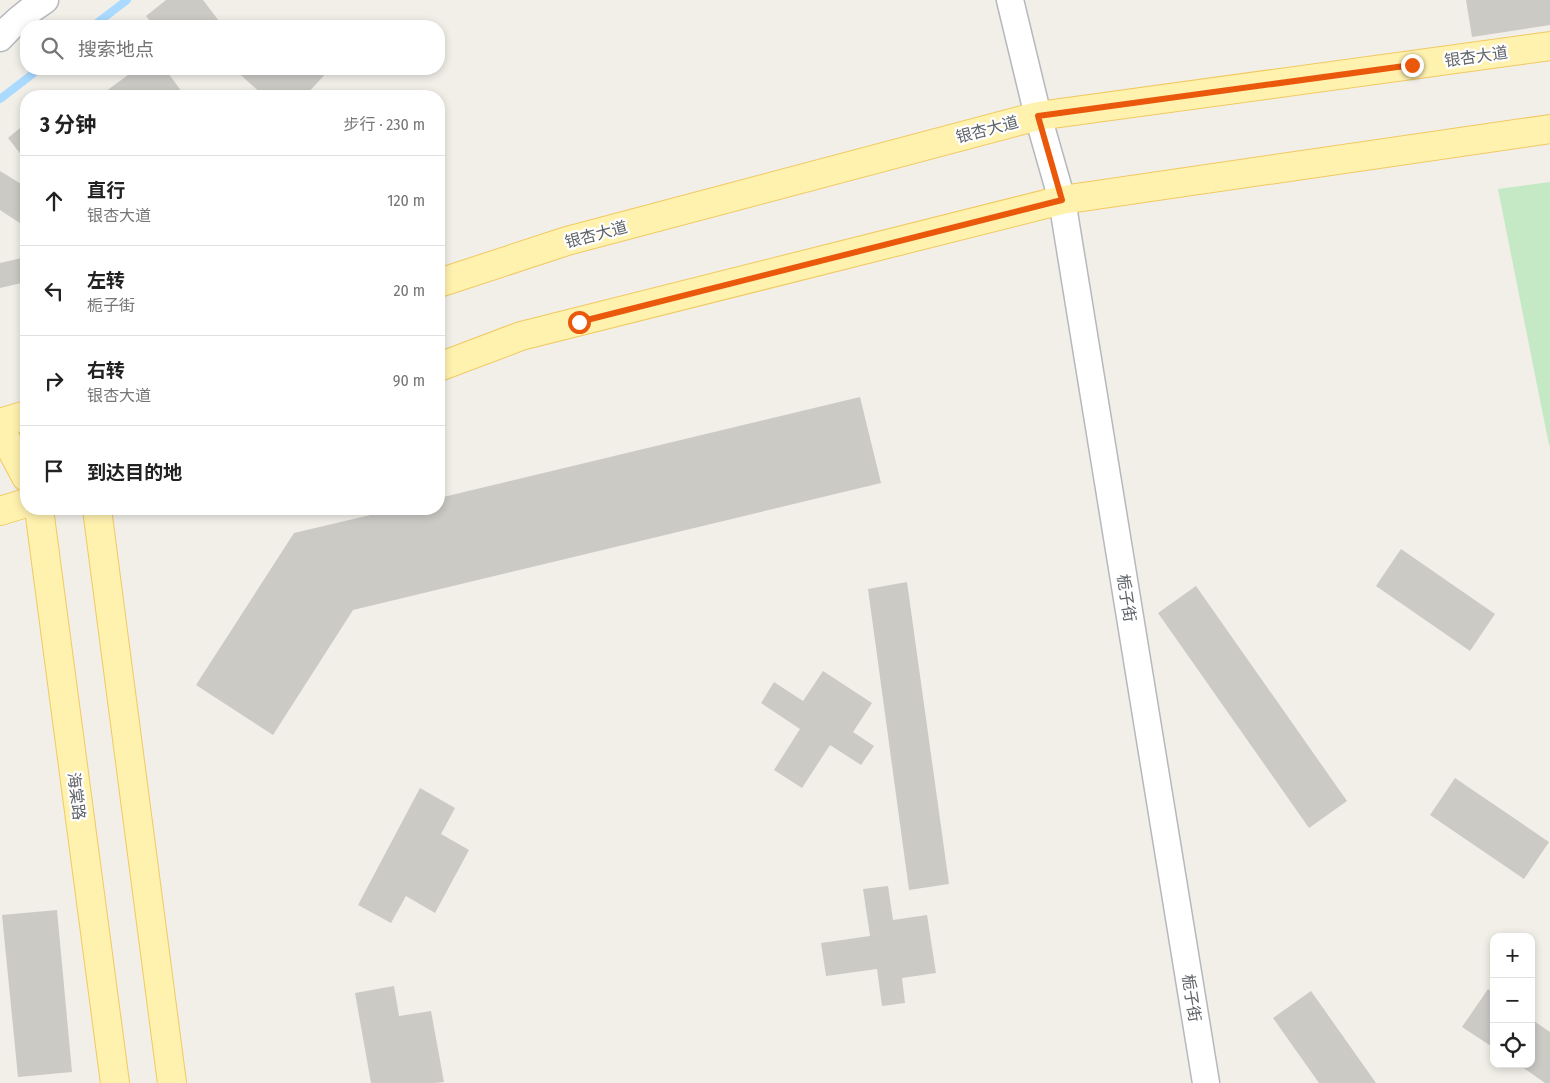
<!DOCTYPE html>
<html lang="zh">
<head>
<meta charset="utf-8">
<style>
	body { margin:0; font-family:"Fira Sans Condensed","Noto Sans SC",sans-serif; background:#f6f6f6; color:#222 }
	.controls { position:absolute; right:15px; bottom:15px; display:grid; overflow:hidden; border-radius:10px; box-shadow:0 2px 8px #0003 }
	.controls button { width:45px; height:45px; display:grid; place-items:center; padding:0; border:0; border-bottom:1px solid #e0e0e0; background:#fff; color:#222; font:25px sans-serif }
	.stop { position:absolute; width:15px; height:15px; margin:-11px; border:4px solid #ea580c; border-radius:50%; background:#fff }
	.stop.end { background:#ea580c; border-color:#fff; box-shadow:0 1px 5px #0008 }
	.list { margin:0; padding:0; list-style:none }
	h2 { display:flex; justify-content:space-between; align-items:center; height:65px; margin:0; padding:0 20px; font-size:21px }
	h2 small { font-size:16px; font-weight:400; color:#767676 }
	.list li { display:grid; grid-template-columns:32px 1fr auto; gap:15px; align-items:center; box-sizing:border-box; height:90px; padding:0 20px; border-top:1px solid #e0e0e0 }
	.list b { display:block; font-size:19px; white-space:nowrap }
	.list p { margin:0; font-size:16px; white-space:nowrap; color:#767676 }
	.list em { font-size:16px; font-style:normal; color:#767676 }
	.icon { flex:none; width:28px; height:28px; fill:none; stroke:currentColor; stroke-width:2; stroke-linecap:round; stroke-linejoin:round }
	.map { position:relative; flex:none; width:1550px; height:1083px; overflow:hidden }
	.search { position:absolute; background:#fff; box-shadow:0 2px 8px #0003; left:20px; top:20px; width:425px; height:55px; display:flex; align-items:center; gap:12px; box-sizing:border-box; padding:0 18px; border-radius:20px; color:#767676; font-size:19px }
	.panel { position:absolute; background:#fff; box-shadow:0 2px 8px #0003; left:20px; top:90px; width:425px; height:425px; border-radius:20px }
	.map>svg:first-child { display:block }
	.green { fill:#c5e8c5 }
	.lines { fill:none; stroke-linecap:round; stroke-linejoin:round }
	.stream { stroke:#aadaff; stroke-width:8 }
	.building { fill:#cccac5 }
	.minor-casing { stroke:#b5b8bc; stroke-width:29 }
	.major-casing { stroke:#f2c960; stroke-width:30 }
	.minor { stroke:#fff; stroke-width:26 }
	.major { stroke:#fff2af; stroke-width:28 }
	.route { stroke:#ea580c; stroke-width:6 }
	.labels { text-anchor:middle; stroke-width:4.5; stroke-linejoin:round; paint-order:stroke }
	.street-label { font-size:16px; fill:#5f6368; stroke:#fff }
</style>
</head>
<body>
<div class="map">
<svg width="1550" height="1083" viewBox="0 0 1550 1083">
	<rect width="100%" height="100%" fill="#f1efe8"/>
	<path class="green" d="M 1550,182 L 1550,445 L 1549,445 L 1498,189 Z"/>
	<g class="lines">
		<path class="stream" d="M 93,26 L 127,0
			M 0,99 L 39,69"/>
	</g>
	<path class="building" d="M 166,0 L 203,0 L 219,21 L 212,26 L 154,26 L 146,16 Z
		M 1466,0 L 1550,0 L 1550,25 L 1472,37 Z
		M 136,69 L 165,69 L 185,96 L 108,96 L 105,92 Z
		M 234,69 L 330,69 L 305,96 L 264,96 Z
		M 26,123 L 26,161 L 8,138 Z
		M 0,171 L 26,187 L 26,227 L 0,210 Z
		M 26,257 L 26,282 L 0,288 L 0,263 Z
		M 860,397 L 881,483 L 353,610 L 273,735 L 196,685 L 294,533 L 396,509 L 439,509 L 439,498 Z
		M 1401,549 L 1495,614 L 1470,651 L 1376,586 Z
		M 907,582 L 949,884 L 909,890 L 868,589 Z
		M 1196,586 L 1347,801 L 1309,828 L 1158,613 Z
		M 823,671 L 872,703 L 853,732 L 874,746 L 861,765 L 830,745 L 802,788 L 774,770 L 800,729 L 761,703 L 774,682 L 803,701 Z
		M 1455,778 L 1549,842 L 1524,879 L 1430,815 Z
		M 420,788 L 455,808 L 441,834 L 469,850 L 435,913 L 406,896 L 391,923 L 358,905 Z
		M 888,886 L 893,920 L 927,915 L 936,973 L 902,978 L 905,1003 L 882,1006 L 877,969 L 826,976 L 821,943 L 870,936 L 863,889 Z
		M 57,910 L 72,1072 L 18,1077 L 2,915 Z
		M 394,986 L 399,1016 L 431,1011 L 444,1082 L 435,1083 L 371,1083 L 355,993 Z
		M 1488,989 L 1494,993 L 1494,1048 L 1462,1027 Z
		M 1311,991 L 1376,1083 L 1319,1083 L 1273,1018 Z
		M 1531,1019 L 1550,1032 L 1550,1083 L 1545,1083 L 1518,1064 L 1531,1064 Z"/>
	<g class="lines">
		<defs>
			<path id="minor" d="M 1010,0 L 1038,116 L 1062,200 L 1206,1083
				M 0,38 C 13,23 28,11 45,0"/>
			<path id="major" d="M 439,283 L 567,241 L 1038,116 L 1550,46
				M 439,367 L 521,336 L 1062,200 L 1550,129
				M 0,423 L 26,415
				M 0,428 L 26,477
				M 39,509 L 115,1083
				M 97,509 L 172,1083
				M 0,511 L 26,503"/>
		</defs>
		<use href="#minor" class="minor-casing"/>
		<use href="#major" class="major-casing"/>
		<use href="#minor" class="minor"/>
		<use href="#major" class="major"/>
	</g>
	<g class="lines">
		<path class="route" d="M 579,322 L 1062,200 L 1038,116 L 1412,65"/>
	</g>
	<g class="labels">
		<g class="street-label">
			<text transform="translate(1476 56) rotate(-8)" y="6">银杏大道</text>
			<text transform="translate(987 129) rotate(-15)" y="6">银杏大道</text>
			<text transform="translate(596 234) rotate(-15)" y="6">银杏大道</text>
			<text transform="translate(1127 598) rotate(81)" y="6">栀子街</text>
			<text transform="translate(77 796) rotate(83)" y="6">海棠路</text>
			<text transform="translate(1192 998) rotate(81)" y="6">栀子街</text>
		</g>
	</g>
</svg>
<div class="controls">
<button>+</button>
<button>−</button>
<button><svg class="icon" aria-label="locate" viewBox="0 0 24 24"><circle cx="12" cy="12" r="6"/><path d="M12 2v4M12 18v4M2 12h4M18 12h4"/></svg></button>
</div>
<div class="stop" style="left:579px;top:322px"></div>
<div class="stop end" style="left:1412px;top:65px"></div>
<div class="search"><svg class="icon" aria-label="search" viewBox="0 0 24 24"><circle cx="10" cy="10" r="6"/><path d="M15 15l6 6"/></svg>搜索地点</div>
<section class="panel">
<h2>3 分钟<small>步行 · 230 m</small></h2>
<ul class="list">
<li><svg class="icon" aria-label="ahead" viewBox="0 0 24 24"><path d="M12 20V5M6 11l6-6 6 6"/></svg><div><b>直行</b><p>银杏大道</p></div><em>120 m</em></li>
<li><svg class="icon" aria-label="left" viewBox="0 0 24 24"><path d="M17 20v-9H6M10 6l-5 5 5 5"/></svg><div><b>左转</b><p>栀子街</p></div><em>20 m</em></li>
<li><svg class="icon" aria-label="right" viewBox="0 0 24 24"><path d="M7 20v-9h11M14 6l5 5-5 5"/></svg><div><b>右转</b><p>银杏大道</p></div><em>90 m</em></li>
<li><svg class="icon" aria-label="arrive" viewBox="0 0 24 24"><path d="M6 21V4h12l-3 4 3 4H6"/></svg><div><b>到达目的地</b></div></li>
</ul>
</section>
</div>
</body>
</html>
